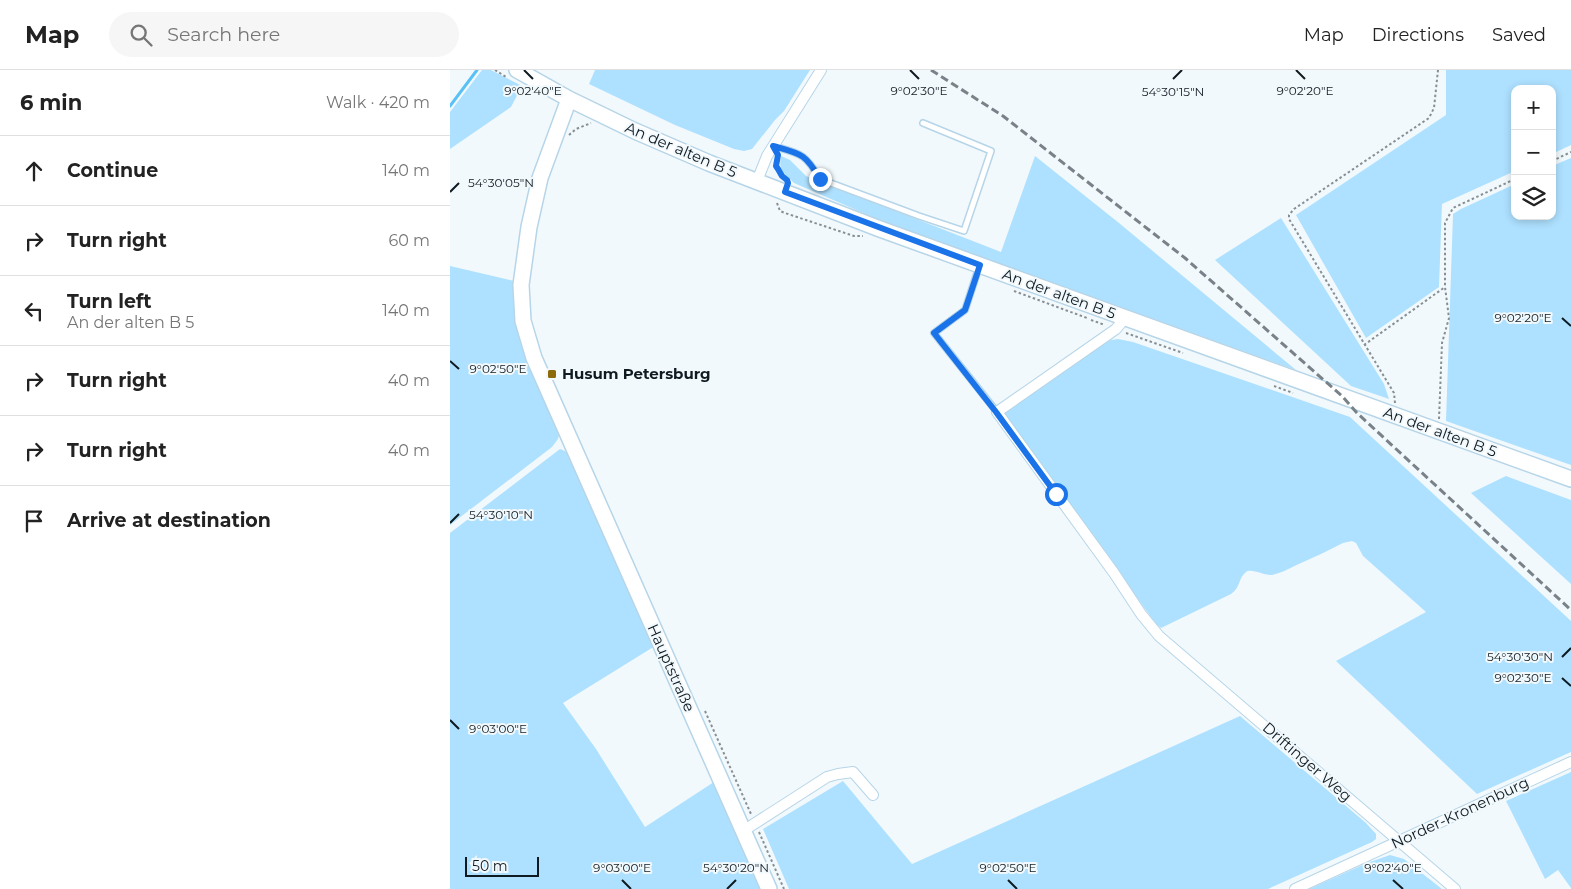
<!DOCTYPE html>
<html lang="en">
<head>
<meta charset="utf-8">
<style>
	body { margin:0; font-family:Montserrat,sans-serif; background:#f6f6f6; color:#222 }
	.controls { position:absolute; right:15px; top:15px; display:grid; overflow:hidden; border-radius:10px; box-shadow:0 2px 8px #0003 }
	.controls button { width:45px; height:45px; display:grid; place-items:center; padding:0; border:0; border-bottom:1px solid #e0e0e0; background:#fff; color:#222; font:25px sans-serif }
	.scale { position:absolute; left:15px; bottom:12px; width:74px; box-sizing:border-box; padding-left:5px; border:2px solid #0f1a21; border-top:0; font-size:14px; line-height:18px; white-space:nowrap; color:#0f1a21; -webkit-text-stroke:4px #f2f9fc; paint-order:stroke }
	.stop { position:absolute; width:15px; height:15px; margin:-11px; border:4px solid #1a73e8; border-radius:50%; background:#fff }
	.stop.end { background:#1a73e8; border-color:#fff; box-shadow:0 1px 5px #0008 }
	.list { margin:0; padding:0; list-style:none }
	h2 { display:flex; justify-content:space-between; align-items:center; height:65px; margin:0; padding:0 20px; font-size:21px }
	h2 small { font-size:16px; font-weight:400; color:#767676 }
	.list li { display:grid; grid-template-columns:32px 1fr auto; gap:15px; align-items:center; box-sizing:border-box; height:70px; padding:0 20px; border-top:1px solid #e0e0e0 }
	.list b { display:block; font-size:19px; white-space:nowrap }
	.list p { margin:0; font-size:16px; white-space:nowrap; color:#767676 }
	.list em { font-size:16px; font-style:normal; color:#767676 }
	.icon { flex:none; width:28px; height:28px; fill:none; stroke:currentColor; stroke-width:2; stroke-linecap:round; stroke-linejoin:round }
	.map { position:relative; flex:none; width:1121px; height:819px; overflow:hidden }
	header { display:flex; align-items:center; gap:30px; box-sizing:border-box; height:70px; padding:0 25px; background:#fff; border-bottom:1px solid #e0e0e0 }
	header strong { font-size:24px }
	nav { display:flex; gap:28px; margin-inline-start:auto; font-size:18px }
	.search { width:350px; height:45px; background:#f6f6f6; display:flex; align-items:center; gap:12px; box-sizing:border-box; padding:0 18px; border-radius:28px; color:#767676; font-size:19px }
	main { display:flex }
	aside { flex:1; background:#fff }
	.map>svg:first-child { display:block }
	.green { fill:#aee1ff }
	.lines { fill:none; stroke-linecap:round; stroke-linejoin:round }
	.stream { stroke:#5ac1f7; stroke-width:3 }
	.service-casing { stroke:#b6d5e8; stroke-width:8 }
	.minor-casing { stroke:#b6d5e8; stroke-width:12 }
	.secondary-casing { stroke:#b6d5e8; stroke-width:18 }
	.path { stroke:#878f94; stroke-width:2; stroke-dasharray:2.5 2.5; stroke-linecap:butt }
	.service { stroke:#fff; stroke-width:5 }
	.minor { stroke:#fff; stroke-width:10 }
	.secondary { stroke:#fff; stroke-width:15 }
	.rail { stroke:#798288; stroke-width:3; stroke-dasharray:8 4; stroke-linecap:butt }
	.route { stroke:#1a73e8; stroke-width:6 }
	.ticks { fill:none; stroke:#0f1a21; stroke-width:2 }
	.poi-dot { fill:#8c690a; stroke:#f2f9fc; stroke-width:2 }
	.labels { text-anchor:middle; stroke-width:4; stroke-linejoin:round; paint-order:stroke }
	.street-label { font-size:15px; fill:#0f1a21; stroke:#f2f9fc }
	.poi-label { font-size:15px; font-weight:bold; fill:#0f1a21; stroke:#f2f9fc; text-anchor:start }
	.ticks-label { font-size:12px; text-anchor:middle; fill:#0f1a21; stroke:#f2f9fc; stroke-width:4; stroke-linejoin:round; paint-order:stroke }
</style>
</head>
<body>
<header>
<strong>Map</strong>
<div class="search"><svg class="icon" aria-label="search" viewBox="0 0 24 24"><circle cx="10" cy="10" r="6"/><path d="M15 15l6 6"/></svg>Search here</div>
<nav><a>Map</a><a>Directions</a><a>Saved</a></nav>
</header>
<main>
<aside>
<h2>6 min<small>Walk · 420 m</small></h2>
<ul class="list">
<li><svg class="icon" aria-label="ahead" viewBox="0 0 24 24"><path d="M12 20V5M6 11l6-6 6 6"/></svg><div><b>Continue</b></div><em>140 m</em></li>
<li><svg class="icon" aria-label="right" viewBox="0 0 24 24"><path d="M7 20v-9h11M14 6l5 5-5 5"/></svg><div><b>Turn right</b></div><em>60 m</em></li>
<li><svg class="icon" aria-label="left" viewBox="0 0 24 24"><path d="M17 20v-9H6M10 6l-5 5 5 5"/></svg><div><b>Turn left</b><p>An der alten B 5</p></div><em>140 m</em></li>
<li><svg class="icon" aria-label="right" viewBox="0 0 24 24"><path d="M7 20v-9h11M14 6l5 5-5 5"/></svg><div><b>Turn right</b></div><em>40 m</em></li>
<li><svg class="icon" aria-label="right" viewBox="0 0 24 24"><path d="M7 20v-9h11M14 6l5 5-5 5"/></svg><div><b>Turn right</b></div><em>40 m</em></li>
<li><svg class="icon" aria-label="arrive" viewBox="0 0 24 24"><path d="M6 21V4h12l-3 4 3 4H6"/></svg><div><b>Arrive at destination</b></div></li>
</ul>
</aside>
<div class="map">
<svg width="1121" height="819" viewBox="0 0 1121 819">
	<rect width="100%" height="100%" fill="#f2f9fc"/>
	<path class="green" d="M 32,0 L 41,0 L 72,16 L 61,37 L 0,79 L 0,42 Z
		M 145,0 L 360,0 L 334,41 L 325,50 L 302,79 L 294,81 L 284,79 L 225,55 L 139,14 Z
		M 996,0 L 1121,0 L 1121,75 L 1102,84 L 1102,19 L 1065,19 L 1065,101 L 992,134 L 989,217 L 916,268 L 846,145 L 996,45 Z
		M 331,86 L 340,90 L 356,106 L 551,182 L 585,86 L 669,153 L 846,300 L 434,152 L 344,113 C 334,103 328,101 331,86 Z
		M 1121,88 L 1121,395 L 996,351 L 1003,144 L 1011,139 L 1065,114 L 1065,146 L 1102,146 L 1102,96 Z
		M 831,148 L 934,314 L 939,329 L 901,316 L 765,190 Z
		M 0,196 L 64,211 L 110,361 L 108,369 L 102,377 L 0,455 Z
		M 668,269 L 683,272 L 900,347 L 1121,551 L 1121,682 L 1027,724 L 886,591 L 976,542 L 913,486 L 906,473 L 902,471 L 893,473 C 879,480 865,487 851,493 C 842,497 832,503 822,505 C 814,506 802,498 796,502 C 788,508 791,517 781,524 L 711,558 L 706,554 L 554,343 L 653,274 L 661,270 Z
		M 110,379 L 115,381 L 120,387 L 205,576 L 113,633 L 146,679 L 195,757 L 267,710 L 286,763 L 310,819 L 0,819 L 0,463 Z
		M 1056,406 L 1121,430 L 1121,514 L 1021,423 Z
		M 790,646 L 916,753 L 926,764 L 926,769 L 922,772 L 818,819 L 339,819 L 313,759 L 393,711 L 462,794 Z
		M 1121,702 L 1121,818 L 1108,800 L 1095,809 L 1056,731 Z
		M 940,785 L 954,789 L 992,819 L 859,819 L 917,793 Z"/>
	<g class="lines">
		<path class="stream" d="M 0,36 L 27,0"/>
		<defs>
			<path id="service" d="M 323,76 C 351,84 355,83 370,109 L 469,146 L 514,161 L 541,81 L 473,53
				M 529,197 L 515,240 L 484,263 L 547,342"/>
			<path id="minor" d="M 307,111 L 317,86 L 371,0
				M 675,248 L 666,259 L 547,342 L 664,503 L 691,544 L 709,566 L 1005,819
				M 293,761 L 377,707 L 388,704 L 403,702 L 423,725
				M 845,819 L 1121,692"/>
			<path id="secondary" d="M 67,0 L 119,29 L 185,61 L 259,93 L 430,159 L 1121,409
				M 119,29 L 90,108 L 79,157 L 71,215 L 73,251 L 84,288 L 319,819"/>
		</defs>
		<use href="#service" class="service-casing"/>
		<use href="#minor" class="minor-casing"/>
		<use href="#secondary" class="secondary-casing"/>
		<path class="path" d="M 45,0 L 56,7
			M 119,65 L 126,59 L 141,53
			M 326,91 L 329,103 L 335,108
			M 1102,91 L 1121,82
			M 327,133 L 330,141 L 335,143 L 404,166 L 413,166
			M 564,221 L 637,248
			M 641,250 L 655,255
			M 676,263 L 733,283
			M 914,275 L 995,217
			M 824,316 L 843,323
			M 945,333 L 944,323 L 839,149 L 839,145 L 844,139 L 979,48 L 984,38 L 988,0
			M 989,349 L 992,273 L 999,248 L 995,217 L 995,153 L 1003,138 L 1065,109
			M 255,641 L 301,744
			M 309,762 L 334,819"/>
		<use href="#service" class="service"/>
		<use href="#minor" class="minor"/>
		<use href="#secondary" class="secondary"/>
		<path class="rail" d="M 481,0 L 553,46 L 735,188 L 892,326 L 907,343 L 1121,540"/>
	</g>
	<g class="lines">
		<path class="route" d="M 370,109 C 355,83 351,84 323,76 L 328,85 L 326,96 L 328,99 L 332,106 L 337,110 L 338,113 L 335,122 L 530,195 L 515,240 L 484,263 L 546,342 L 606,424"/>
	</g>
	<path class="ticks" d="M 74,0 L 83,9M 460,0 L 469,9M 846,0 L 855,9M 723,9 L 732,0M 0,122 L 9,113M 1112,248 L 1121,256M 0,291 L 9,299M 0,453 L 9,444M 1112,587 L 1121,578M 1112,608 L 1121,616M 0,650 L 9,659M 172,810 L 181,819M 558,810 L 567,819M 943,810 L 953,819M 277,819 L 286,810"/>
	<rect class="poi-dot" x="97" y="299" width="10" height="10" rx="2.5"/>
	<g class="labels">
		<g class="street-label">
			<text transform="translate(231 80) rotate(23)" y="5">An der alten B 5</text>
			<text transform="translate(609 224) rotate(20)" y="5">An der alten B 5</text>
			<text transform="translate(990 362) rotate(20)" y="5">An der alten B 5</text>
			<text transform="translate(221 598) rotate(66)" y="5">Hauptstraße</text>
			<text transform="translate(857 692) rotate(41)" y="5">Driftinger Weg</text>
			<text transform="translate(1010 743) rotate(-25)" y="5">Norder-Kronenburg</text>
		</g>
		<g class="poi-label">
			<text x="112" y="309">Husum Petersburg</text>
		</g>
	</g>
	<g class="ticks-label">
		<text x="83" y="25">9°02'40"E</text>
		<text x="469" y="25">9°02'30"E</text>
		<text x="855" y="25">9°02'20"E</text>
		<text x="723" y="26">54°30'15"N</text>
		<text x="51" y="117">54°30'05"N</text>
		<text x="1073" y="252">9°02'20"E</text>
		<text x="48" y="303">9°02'50"E</text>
		<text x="51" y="449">54°30'10"N</text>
		<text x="1070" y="591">54°30'30"N</text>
		<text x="1073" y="612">9°02'30"E</text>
		<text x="48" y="663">9°03'00"E</text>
		<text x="286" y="802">54°30'20"N</text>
		<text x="172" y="802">9°03'00"E</text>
		<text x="558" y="802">9°02'50"E</text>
		<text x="943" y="802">9°02'40"E</text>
	</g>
</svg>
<div class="controls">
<button>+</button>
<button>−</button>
<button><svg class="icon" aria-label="layers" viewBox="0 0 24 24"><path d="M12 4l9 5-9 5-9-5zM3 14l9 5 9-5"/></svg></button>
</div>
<div class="scale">50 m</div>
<div class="stop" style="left:606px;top:424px"></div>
<div class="stop end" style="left:370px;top:109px"></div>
</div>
</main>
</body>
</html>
